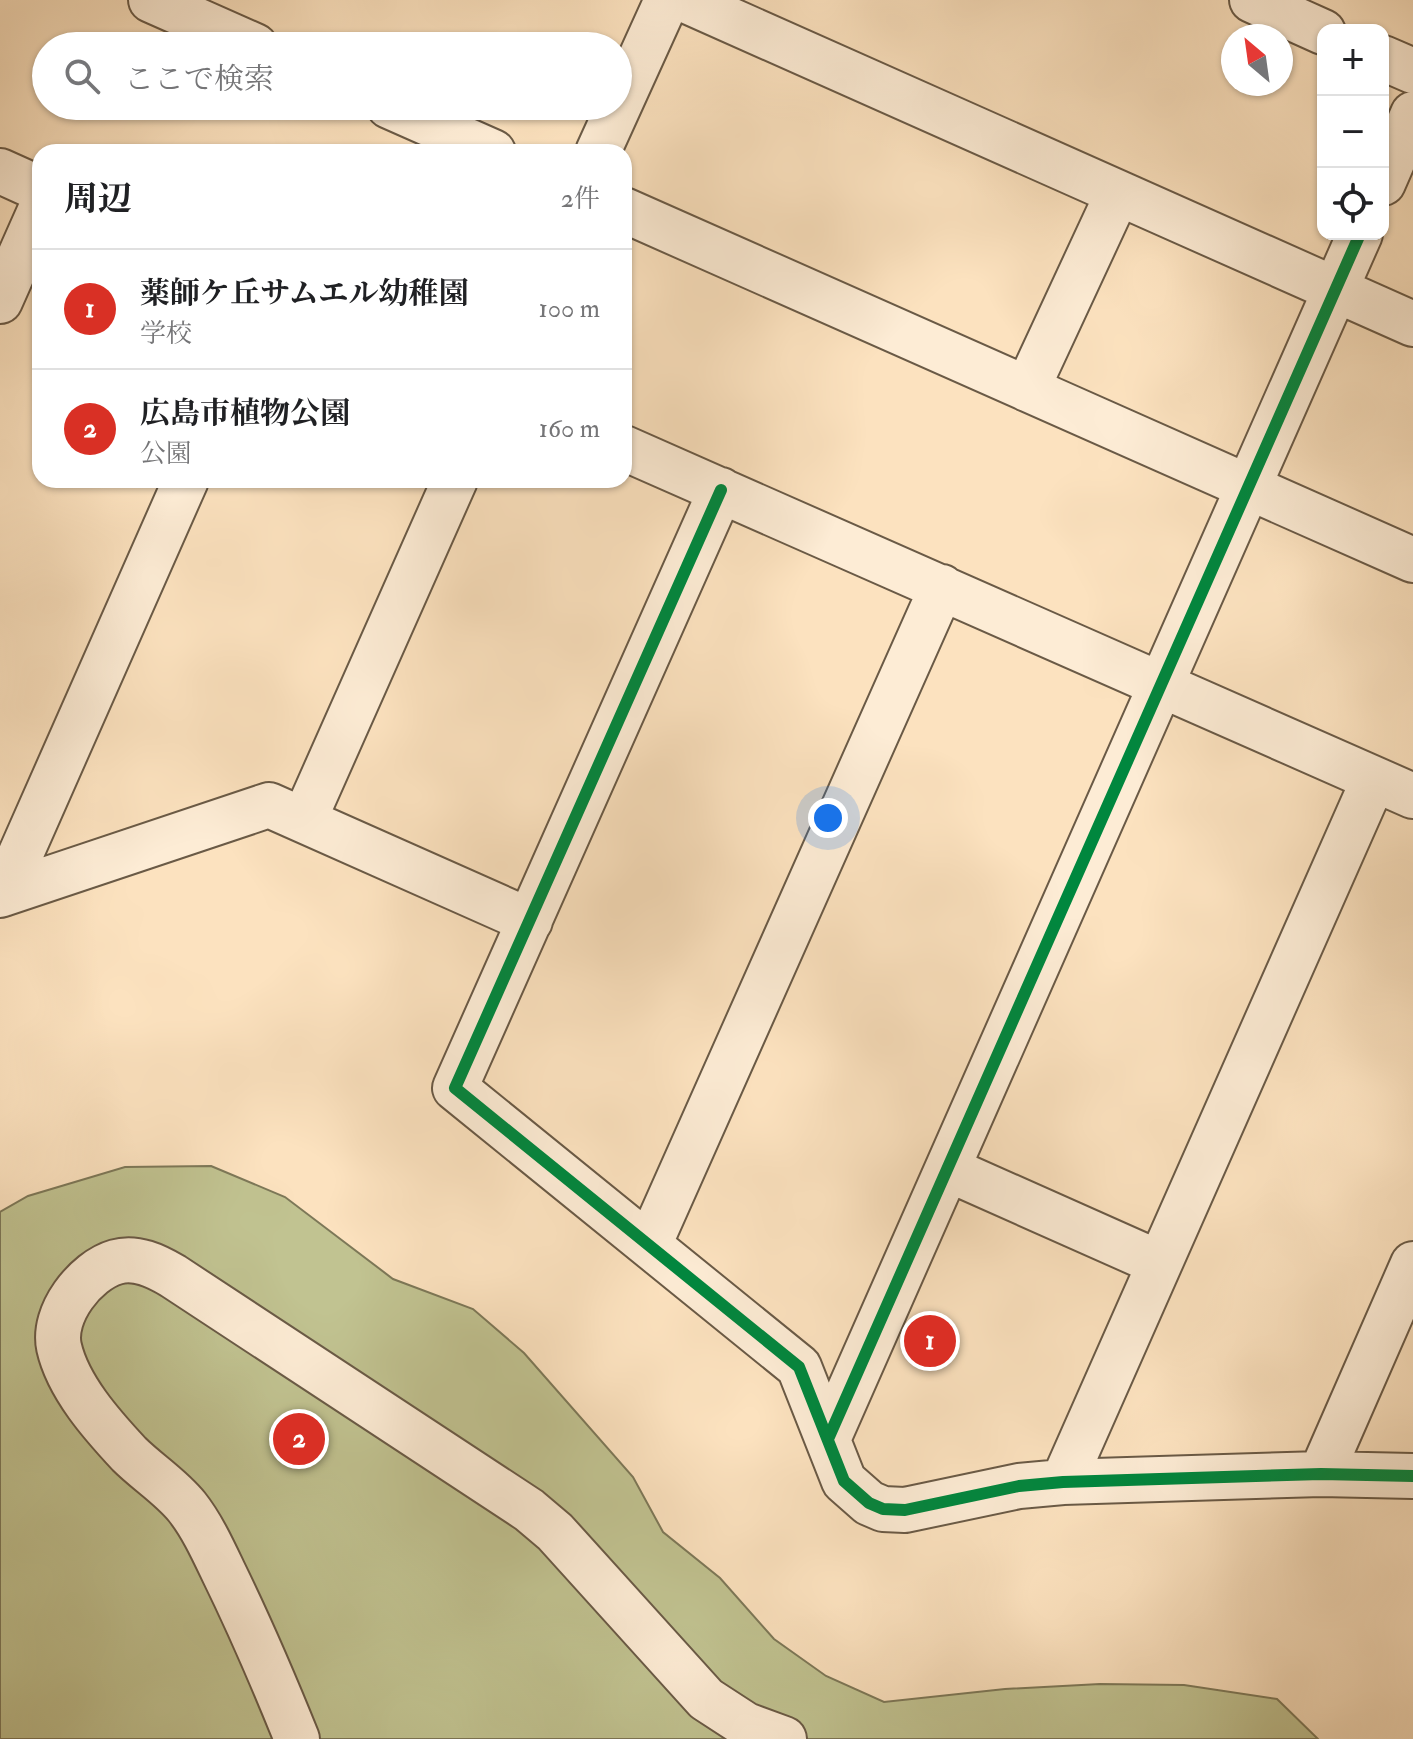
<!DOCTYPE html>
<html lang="ja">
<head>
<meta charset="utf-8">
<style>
	body { margin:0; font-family:"IM FELL Double Pica","Noto Serif JP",serif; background:#f6f6f6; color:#202124 }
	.controls { position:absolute; right:24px; top:24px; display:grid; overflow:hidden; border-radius:16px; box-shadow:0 2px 6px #0004 }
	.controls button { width:72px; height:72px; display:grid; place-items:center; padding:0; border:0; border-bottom:2px solid #e0e0e0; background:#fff; color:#202124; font:40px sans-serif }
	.compass { position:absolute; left:1221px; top:24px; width:72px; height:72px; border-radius:50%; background:#fff; box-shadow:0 2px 6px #0004; rotate:331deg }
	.you { position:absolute; left:828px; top:818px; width:28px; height:28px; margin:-20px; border:6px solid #fff; border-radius:50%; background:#1a73e8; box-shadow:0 0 0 12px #1a73e833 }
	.badge { display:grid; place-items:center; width:52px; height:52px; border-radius:50%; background:#d93025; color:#fff; font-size:26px; font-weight:700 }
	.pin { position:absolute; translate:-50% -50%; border:4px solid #fff; box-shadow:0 2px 8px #0006 }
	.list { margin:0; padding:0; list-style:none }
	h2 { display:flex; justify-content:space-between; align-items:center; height:104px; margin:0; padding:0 32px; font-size:34px }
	h2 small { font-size:26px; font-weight:400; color:#757577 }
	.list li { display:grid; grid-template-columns:52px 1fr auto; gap:24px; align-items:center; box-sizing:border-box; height:120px; padding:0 32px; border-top:2px solid #e0e0e0 }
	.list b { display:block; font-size:30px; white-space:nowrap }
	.list p { margin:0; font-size:26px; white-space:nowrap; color:#757577 }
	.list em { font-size:26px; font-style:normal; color:#757577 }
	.icon { flex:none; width:44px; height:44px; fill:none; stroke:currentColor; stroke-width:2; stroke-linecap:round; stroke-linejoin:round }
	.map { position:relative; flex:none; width:1413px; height:1739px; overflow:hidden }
	.search { position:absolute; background:#fff; box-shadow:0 2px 6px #0004; left:32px; top:32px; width:600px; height:88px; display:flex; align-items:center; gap:20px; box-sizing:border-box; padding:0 28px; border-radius:44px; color:#757577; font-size:30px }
	.panel { position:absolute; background:#fff; box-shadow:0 2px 6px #0004; left:32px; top:144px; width:600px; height:344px; border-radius:24px }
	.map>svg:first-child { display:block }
	.green { fill:#c1c391; stroke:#7d7858; stroke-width:2 }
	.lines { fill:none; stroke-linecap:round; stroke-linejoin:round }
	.minor-casing { stroke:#6a5a46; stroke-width:48 }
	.minor { stroke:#fdecd5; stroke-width:44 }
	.cycleway-casing { stroke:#fdecd5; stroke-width:17 }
	.cycleway { stroke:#00873e; stroke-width:12 }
</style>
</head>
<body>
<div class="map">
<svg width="1413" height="1739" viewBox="0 0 1413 1739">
	<rect width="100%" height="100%" fill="#fce2bf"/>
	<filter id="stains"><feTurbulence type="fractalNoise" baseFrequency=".0025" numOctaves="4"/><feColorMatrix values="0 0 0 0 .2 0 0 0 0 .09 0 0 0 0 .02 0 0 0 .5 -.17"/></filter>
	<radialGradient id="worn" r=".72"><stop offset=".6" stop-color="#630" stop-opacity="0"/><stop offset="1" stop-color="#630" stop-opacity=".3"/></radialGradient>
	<path class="green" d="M 211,1166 L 285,1197 L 393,1279 L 473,1309 L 524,1353 L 633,1477 L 663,1532 L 720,1578 L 774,1639 L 826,1676 L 884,1702 L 1005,1689 L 1100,1684 L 1184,1685 L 1277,1699 L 1318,1739 L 0,1739 L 0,1212 L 28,1196 L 125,1167 Z"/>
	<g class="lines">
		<defs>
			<path id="minor" d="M 151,0 L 255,46
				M 685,0 L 1413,324
				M 1252,0 L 1323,32
				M 1383,58 L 1413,71
				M 389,106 L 493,152
				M 598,152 L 667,0
				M 0,171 L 40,189
				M 1383,183 L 1413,114
				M 624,210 L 1413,560
				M 0,301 L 40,211
				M 1027,389 L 1118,193
				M 624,448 L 1413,796
				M 721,490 L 455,1088 L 799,1367 L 844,1481 L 869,1503 L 883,1509 L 905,1510 L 1019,1486 L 1063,1482 L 1321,1474 L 1413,1476
				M 304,820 L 455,480
				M 3,894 L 186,480
				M 0,895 L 269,805 L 530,921
				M 950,1170 L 1159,1263
				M 649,1245 L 942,587
				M 828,1439 L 1360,234
				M 1321,1474 L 1413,1264
				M 1063,1482 L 1374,779
				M 297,1739 C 274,1682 250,1626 223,1571 C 213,1550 202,1526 187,1507 C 171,1487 147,1472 129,1454 C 102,1425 68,1387 59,1347 C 52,1314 85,1271 116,1262 C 136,1256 156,1266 173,1276 L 529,1510 L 555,1532 L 706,1699 L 746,1725 L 784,1739"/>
		</defs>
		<use href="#minor" class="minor-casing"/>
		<use href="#minor" class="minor"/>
		<defs>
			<path id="cycleway" d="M 721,490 L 455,1088 L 799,1367 L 844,1481 L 869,1503 L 883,1509 L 905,1510 L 1019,1486 L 1063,1482 L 1321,1474 L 1413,1476
				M 828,1439 L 1360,234"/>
		</defs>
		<use href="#cycleway" class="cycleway-casing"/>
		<use href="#cycleway" class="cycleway"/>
	</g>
	<rect width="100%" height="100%" filter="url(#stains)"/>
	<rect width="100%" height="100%" fill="url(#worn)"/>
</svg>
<div class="controls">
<button>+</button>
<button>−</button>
<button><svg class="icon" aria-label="locate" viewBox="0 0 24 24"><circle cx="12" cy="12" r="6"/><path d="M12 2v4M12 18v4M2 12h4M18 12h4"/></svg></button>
</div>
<svg class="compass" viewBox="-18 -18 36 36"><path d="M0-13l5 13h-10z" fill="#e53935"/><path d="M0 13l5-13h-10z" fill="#757577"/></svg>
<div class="you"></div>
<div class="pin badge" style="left:930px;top:1341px">1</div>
<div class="pin badge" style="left:299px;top:1439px">2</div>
<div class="search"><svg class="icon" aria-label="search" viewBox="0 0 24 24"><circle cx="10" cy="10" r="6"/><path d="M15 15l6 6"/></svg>ここで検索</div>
<section class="panel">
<h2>周辺<small>2件</small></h2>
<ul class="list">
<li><span class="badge">1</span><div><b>薬師ケ丘サムエル幼稚園</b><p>学校</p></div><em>100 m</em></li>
<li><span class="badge">2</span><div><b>広島市植物公園</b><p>公園</p></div><em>160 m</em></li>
</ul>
</section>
</div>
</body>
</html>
